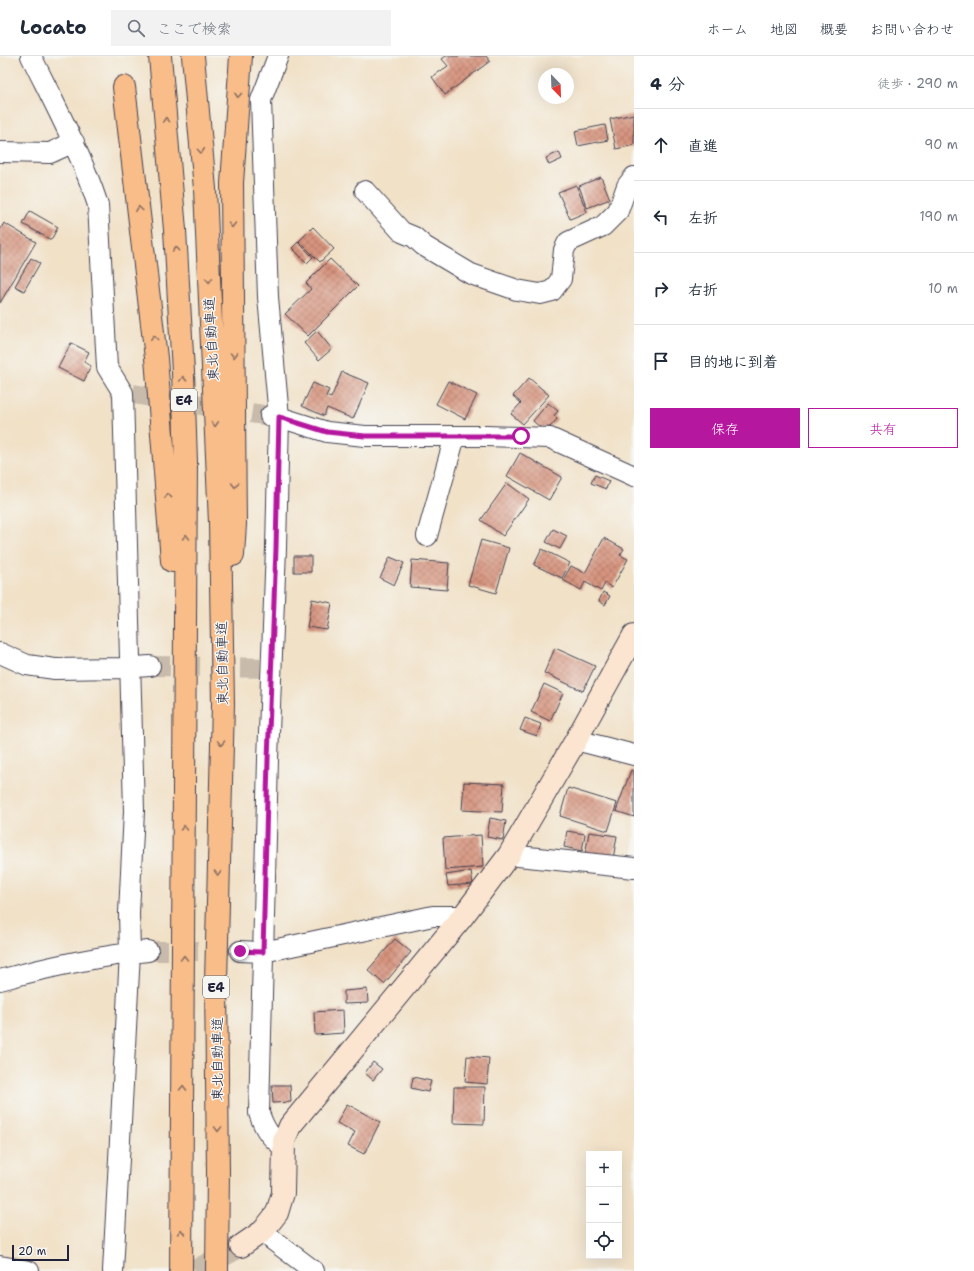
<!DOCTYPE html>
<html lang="ja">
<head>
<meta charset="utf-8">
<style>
	body { margin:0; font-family:"Shantell Sans","Klee One",sans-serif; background:#f2f2f3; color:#1f2937 }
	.controls { position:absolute; right:12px; bottom:12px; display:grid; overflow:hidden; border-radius:0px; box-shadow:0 4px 16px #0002 }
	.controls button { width:36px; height:36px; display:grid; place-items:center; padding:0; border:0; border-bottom:1px solid #e0e1e3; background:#fff; color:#1f2937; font:20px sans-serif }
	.compass { position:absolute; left:538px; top:12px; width:36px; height:36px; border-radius:50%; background:#fff; box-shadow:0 4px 16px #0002; rotate:157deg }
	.scale { position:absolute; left:12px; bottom:10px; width:57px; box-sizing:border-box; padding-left:4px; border:2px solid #22223b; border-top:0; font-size:11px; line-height:14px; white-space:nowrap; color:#22223b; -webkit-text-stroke:3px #f6f6f2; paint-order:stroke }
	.stop { position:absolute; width:12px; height:12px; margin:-9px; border:3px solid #b5179e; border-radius:50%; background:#fff }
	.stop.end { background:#b5179e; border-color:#fff; box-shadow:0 1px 4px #0008 }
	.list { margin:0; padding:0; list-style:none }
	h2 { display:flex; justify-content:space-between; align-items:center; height:52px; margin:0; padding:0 16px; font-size:17px }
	h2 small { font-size:13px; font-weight:400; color:#747a83 }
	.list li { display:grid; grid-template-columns:26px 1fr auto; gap:12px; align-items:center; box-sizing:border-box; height:72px; padding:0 16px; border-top:1px solid #e0e1e3 }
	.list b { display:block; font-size:15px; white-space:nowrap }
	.list em { font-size:13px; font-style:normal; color:#747a83 }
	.actions { display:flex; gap:8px; padding:12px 16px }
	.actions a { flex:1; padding:9px 0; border:1px solid #b5179e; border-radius:0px; text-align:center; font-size:14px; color:#b5179e }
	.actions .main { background:#b5179e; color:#fff }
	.icon { flex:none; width:22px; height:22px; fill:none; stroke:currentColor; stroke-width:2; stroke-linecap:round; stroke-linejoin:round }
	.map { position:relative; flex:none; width:634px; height:1215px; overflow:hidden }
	header { display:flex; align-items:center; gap:24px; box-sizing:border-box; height:56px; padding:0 20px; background:#fff; border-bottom:1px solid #e0e1e3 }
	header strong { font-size:19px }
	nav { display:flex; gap:22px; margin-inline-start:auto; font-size:14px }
	.search { width:280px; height:36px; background:#f2f2f3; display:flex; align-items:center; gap:10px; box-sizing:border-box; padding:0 14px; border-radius:0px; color:#747a83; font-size:15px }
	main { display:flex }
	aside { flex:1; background:#fff }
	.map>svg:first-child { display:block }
	.building { fill:url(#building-cross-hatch) }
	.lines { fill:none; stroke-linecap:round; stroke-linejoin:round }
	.street-tunnel { stroke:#c8bbab; stroke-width:20; stroke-dasharray:20 10; stroke-linecap:butt }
	.secondary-tunnel { stroke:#c8bbab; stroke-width:22; stroke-dasharray:22 11; stroke-linecap:butt }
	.street-casing { stroke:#413f50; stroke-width:22 }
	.secondary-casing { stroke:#413f50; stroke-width:24 }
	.highway-casing { stroke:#413f50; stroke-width:24 }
	.street { stroke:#fff; stroke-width:20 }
	.secondary { stroke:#fce5d0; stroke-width:22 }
	.highway { stroke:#f8bd89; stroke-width:22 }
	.oneway { stroke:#8d7062 }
	.route { stroke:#b5179e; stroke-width:5 }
	.labels { text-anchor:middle; stroke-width:3; stroke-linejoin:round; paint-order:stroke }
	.shield { fill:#f6f6f2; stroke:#626272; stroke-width:1 }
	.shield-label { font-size:13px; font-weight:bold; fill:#22223b }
	.street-label { font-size:14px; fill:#22223b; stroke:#f6f6f2 }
</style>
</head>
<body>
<header>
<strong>Locato</strong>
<div class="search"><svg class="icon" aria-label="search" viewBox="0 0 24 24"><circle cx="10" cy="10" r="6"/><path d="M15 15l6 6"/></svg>ここで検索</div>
<nav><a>ホーム</a><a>地図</a><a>概要</a><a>お問い合わせ</a></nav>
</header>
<main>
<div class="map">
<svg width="634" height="1215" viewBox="0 0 634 1215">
	<defs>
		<pattern id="building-cross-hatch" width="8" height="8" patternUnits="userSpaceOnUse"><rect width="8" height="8" fill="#d7947f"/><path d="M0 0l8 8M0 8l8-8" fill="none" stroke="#ae7869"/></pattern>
	</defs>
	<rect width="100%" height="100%" fill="#f6f6f2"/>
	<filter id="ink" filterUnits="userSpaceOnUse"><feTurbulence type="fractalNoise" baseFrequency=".025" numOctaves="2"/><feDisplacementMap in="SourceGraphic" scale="8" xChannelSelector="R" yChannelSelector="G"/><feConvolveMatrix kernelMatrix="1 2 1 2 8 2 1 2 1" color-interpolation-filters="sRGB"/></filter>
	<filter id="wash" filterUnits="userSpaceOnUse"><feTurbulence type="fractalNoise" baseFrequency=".012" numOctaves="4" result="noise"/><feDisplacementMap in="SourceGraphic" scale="16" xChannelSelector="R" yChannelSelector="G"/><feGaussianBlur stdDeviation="0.9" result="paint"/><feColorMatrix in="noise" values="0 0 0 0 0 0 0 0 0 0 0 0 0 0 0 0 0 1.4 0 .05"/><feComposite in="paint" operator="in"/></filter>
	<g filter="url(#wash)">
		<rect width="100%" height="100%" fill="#f1e1c7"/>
		<g id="blocks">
			<path class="building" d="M 446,0 L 486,0 L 490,5 L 445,39 L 432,21 L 448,10 L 442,3 Z
				M 634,58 L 634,89 L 616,93 L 610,63 Z
				M 605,69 L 608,84 L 578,90 L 575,75 Z
				M 559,96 L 562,103 L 549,109 L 546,102 Z
				M 601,121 L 610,143 L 587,152 L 579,130 Z
				M 576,129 L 587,156 L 570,163 L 558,136 Z
				M 30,155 L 58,171 L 51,184 L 23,168 Z
				M 4,167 L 36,186 L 0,247 L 0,174 Z
				M 313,171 L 334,193 L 320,206 L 299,185 Z
				M 298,186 L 313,201 L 307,207 L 292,192 Z
				M 31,202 L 40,207 L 24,235 L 15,230 Z
				M 330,203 L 358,230 L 308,280 L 285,258 L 311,233 L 306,227 Z
				M 317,275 L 332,293 L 319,304 L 304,287 Z
				M 71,287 L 89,296 L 84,306 L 91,310 L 84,325 L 58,312 Z
				M 342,316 L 369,327 L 353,363 L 327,352 L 324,360 L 302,350 L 313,327 L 329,334 L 326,340 L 331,342 Z
				M 529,322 L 549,339 L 523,368 L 511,358 L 521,347 L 513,340 Z
				M 448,325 L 477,339 L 465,363 L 436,348 Z
				M 548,347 L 558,355 L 554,360 L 557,363 L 550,371 L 541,372 L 533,365 Z
				M 520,397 L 562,421 L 549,444 L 507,420 Z
				M 595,419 L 609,425 L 606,433 L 591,427 Z
				M 507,427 L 529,443 L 503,480 L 481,464 Z
				M 553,473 L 567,480 L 560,493 L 546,486 Z
				M 604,482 L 624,493 L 620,499 L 628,503 L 612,532 L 605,527 L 601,535 L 585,526 L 581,534 L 563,524 L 571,510 L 585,517 Z
				M 481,484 L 509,492 L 496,537 L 468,529 Z
				M 542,493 L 570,507 L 562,522 L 534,509 Z
				M 294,500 L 311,500 L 311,516 L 294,516 Z
				M 390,501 L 404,507 L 394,529 L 380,522 Z
				M 412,504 L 449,507 L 447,534 L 410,531 Z
				M 603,536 L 610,540 L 605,549 L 599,545 Z
				M 312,543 L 332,547 L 327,574 L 307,571 Z
				M 555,592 L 595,610 L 583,635 L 544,617 Z
				M 544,628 L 563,637 L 550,665 L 531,656 Z
				M 525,662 L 541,668 L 537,680 L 520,674 Z
				M 631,714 L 634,715 L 634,761 L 616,755 Z
				M 464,726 L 504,728 L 502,756 L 462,754 Z
				M 568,732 L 617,747 L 608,775 L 560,760 Z
				M 490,762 L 506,765 L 503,784 L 487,781 Z
				M 567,775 L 585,778 L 582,795 L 564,791 Z
				M 589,776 L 617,780 L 613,803 L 585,799 Z
				M 481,779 L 483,811 L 445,814 L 443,782 Z
				M 471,815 L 473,828 L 448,830 L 446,819 Z
				M 395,883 L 411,896 L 384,928 L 368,914 Z
				M 367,933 L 368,947 L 344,948 L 344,935 Z
				M 343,954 L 344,977 L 315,979 L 314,956 Z
				M 467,1000 L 489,1002 L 487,1028 L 465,1026 Z
				M 373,1006 L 382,1013 L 373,1024 L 365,1017 Z
				M 413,1021 L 431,1025 L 428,1036 L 411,1032 Z
				M 272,1029 L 290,1029 L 291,1046 L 273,1047 Z
				M 454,1031 L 485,1031 L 484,1068 L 453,1067 Z
				M 347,1048 L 380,1066 L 364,1098 L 348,1090 L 355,1076 L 337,1067 Z"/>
		</g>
	</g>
	<g filter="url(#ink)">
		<use href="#blocks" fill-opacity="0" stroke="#413f50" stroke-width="1"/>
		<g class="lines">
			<path class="street-tunnel" d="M 133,338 L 270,360
				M 150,610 L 271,612
				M 148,895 L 240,895"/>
			<path class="secondary-tunnel" d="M 195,1215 L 241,1190"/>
			<defs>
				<path id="street" d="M 31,0 C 55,49 81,97 98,149 L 107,311 L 123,337 L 134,755 L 129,857 L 130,897 L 113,1215
					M 278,0 L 261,44 L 268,241 L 279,361 L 276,492 L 268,703 L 259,1057 C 264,1072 270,1082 284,1091
					M 0,96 L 50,97 L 74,86
					M 365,135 L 402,176 L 414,181 L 424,190 L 471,218 L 517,234 L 540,238 L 552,235 L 561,223 L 564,194 L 568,186 L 603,170 L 618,155 L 627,130 L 634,121
					M 270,360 L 279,361 L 327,376 L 365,380 L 486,380 L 550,382 L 634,420
					M 427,480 L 455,380
					M 0,597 L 27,609 L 55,613 L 121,612 L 150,610
					M 576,684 L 634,699
					M 509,799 L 634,812
					M 240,895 L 263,896 L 433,860 L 463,860
					M 0,924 C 48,911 98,900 148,895
					M 263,1175 L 274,1185 L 314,1215
					M 0,1210 L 29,1215"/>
				<path id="secondary" d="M 241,1190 L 263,1175 L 277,1157 L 283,1137 L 284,1085 L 290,1070 L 463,860 L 509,799 L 576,684 L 634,579"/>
				<path id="highway" d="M 160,0 L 175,174 L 183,316 L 186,406 L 181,1215
					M 193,0 L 205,133 L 220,467 L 223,648 L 216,926 L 218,1116 L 217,1215
					M 124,31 L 156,302 L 172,505
					M 233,499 L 235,468 L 232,127 L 241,0"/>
			</defs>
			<use href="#street" class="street-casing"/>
			<use href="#secondary" class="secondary-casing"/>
			<use href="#highway" class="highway-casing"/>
			<use href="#street" class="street"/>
			<use href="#secondary" class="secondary"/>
			<use href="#highway" class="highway"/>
		</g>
		<defs><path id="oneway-chevron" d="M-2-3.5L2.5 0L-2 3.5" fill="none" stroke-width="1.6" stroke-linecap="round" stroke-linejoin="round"/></defs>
		<g class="oneway">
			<use href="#oneway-chevron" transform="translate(238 39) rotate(94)"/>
			<use href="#oneway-chevron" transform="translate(166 64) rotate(-95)"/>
			<use href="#oneway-chevron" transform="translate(201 95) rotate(85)"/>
			<use href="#oneway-chevron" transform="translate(139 153) rotate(-97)"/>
			<use href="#oneway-chevron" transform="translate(232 169) rotate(89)"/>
			<use href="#oneway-chevron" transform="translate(176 193) rotate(-93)"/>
			<use href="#oneway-chevron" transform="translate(209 224) rotate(87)"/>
			<use href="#oneway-chevron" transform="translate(154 282) rotate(-97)"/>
			<use href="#oneway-chevron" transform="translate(234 299) rotate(89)"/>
			<use href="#oneway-chevron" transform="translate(183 323) rotate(-92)"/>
			<use href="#oneway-chevron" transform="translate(215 368) rotate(87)"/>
			<use href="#oneway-chevron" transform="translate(235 429) rotate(89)"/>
			<use href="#oneway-chevron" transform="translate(168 440) rotate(-94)"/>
			<use href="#oneway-chevron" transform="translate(186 481) rotate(-90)"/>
			<use href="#oneway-chevron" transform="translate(221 687) rotate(92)"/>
			<use href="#oneway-chevron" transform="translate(184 772) rotate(-90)"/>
			<use href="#oneway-chevron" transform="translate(218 817) rotate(91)"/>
			<use href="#oneway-chevron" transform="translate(184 902) rotate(-90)"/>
			<use href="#oneway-chevron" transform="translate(183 1032) rotate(-89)"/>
			<use href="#oneway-chevron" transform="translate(218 1073) rotate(90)"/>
			<use href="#oneway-chevron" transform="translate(181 1176) rotate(-89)"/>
		</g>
	</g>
	<g class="lines" filter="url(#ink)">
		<path class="route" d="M 240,895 L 263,896 L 268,703 L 276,492 L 279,361 L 327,376 L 365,380 L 521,380"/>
	</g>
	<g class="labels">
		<g class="shield">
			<rect x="171" y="333" width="26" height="22" rx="3"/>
			<rect x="203" y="920" width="26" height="22" rx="3"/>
		</g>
		<g class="shield-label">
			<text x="184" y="349">E4</text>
			<text x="216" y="936">E4</text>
		</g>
		<g class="street-label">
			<text transform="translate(211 283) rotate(-93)" y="5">東北自動車道</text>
			<text transform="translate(222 607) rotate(-91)" y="5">東北自動車道</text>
			<text transform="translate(217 1003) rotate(-90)" y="5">東北自動車道</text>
		</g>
	</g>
</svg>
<div class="controls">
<button>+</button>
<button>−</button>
<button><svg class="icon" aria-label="locate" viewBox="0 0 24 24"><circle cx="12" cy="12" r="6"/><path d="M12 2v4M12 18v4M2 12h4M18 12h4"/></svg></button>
</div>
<svg class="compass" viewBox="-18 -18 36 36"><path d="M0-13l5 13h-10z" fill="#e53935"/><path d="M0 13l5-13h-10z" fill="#747a83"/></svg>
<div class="scale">20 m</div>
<div class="stop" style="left:521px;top:380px"></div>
<div class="stop end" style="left:240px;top:895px"></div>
</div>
<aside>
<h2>4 分<small>徒歩 · 290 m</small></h2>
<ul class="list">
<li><svg class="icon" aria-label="ahead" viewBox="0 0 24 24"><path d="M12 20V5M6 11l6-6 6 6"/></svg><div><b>直進</b></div><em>90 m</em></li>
<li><svg class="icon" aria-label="left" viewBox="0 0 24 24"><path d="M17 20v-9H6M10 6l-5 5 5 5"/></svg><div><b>左折</b></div><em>190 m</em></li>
<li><svg class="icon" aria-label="right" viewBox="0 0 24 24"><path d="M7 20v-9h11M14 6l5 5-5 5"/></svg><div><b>右折</b></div><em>10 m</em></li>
<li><svg class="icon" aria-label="arrive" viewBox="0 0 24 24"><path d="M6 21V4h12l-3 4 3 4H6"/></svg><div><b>目的地に到着</b></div></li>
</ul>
<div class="actions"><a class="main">保存</a><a>共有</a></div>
</aside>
</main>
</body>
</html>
